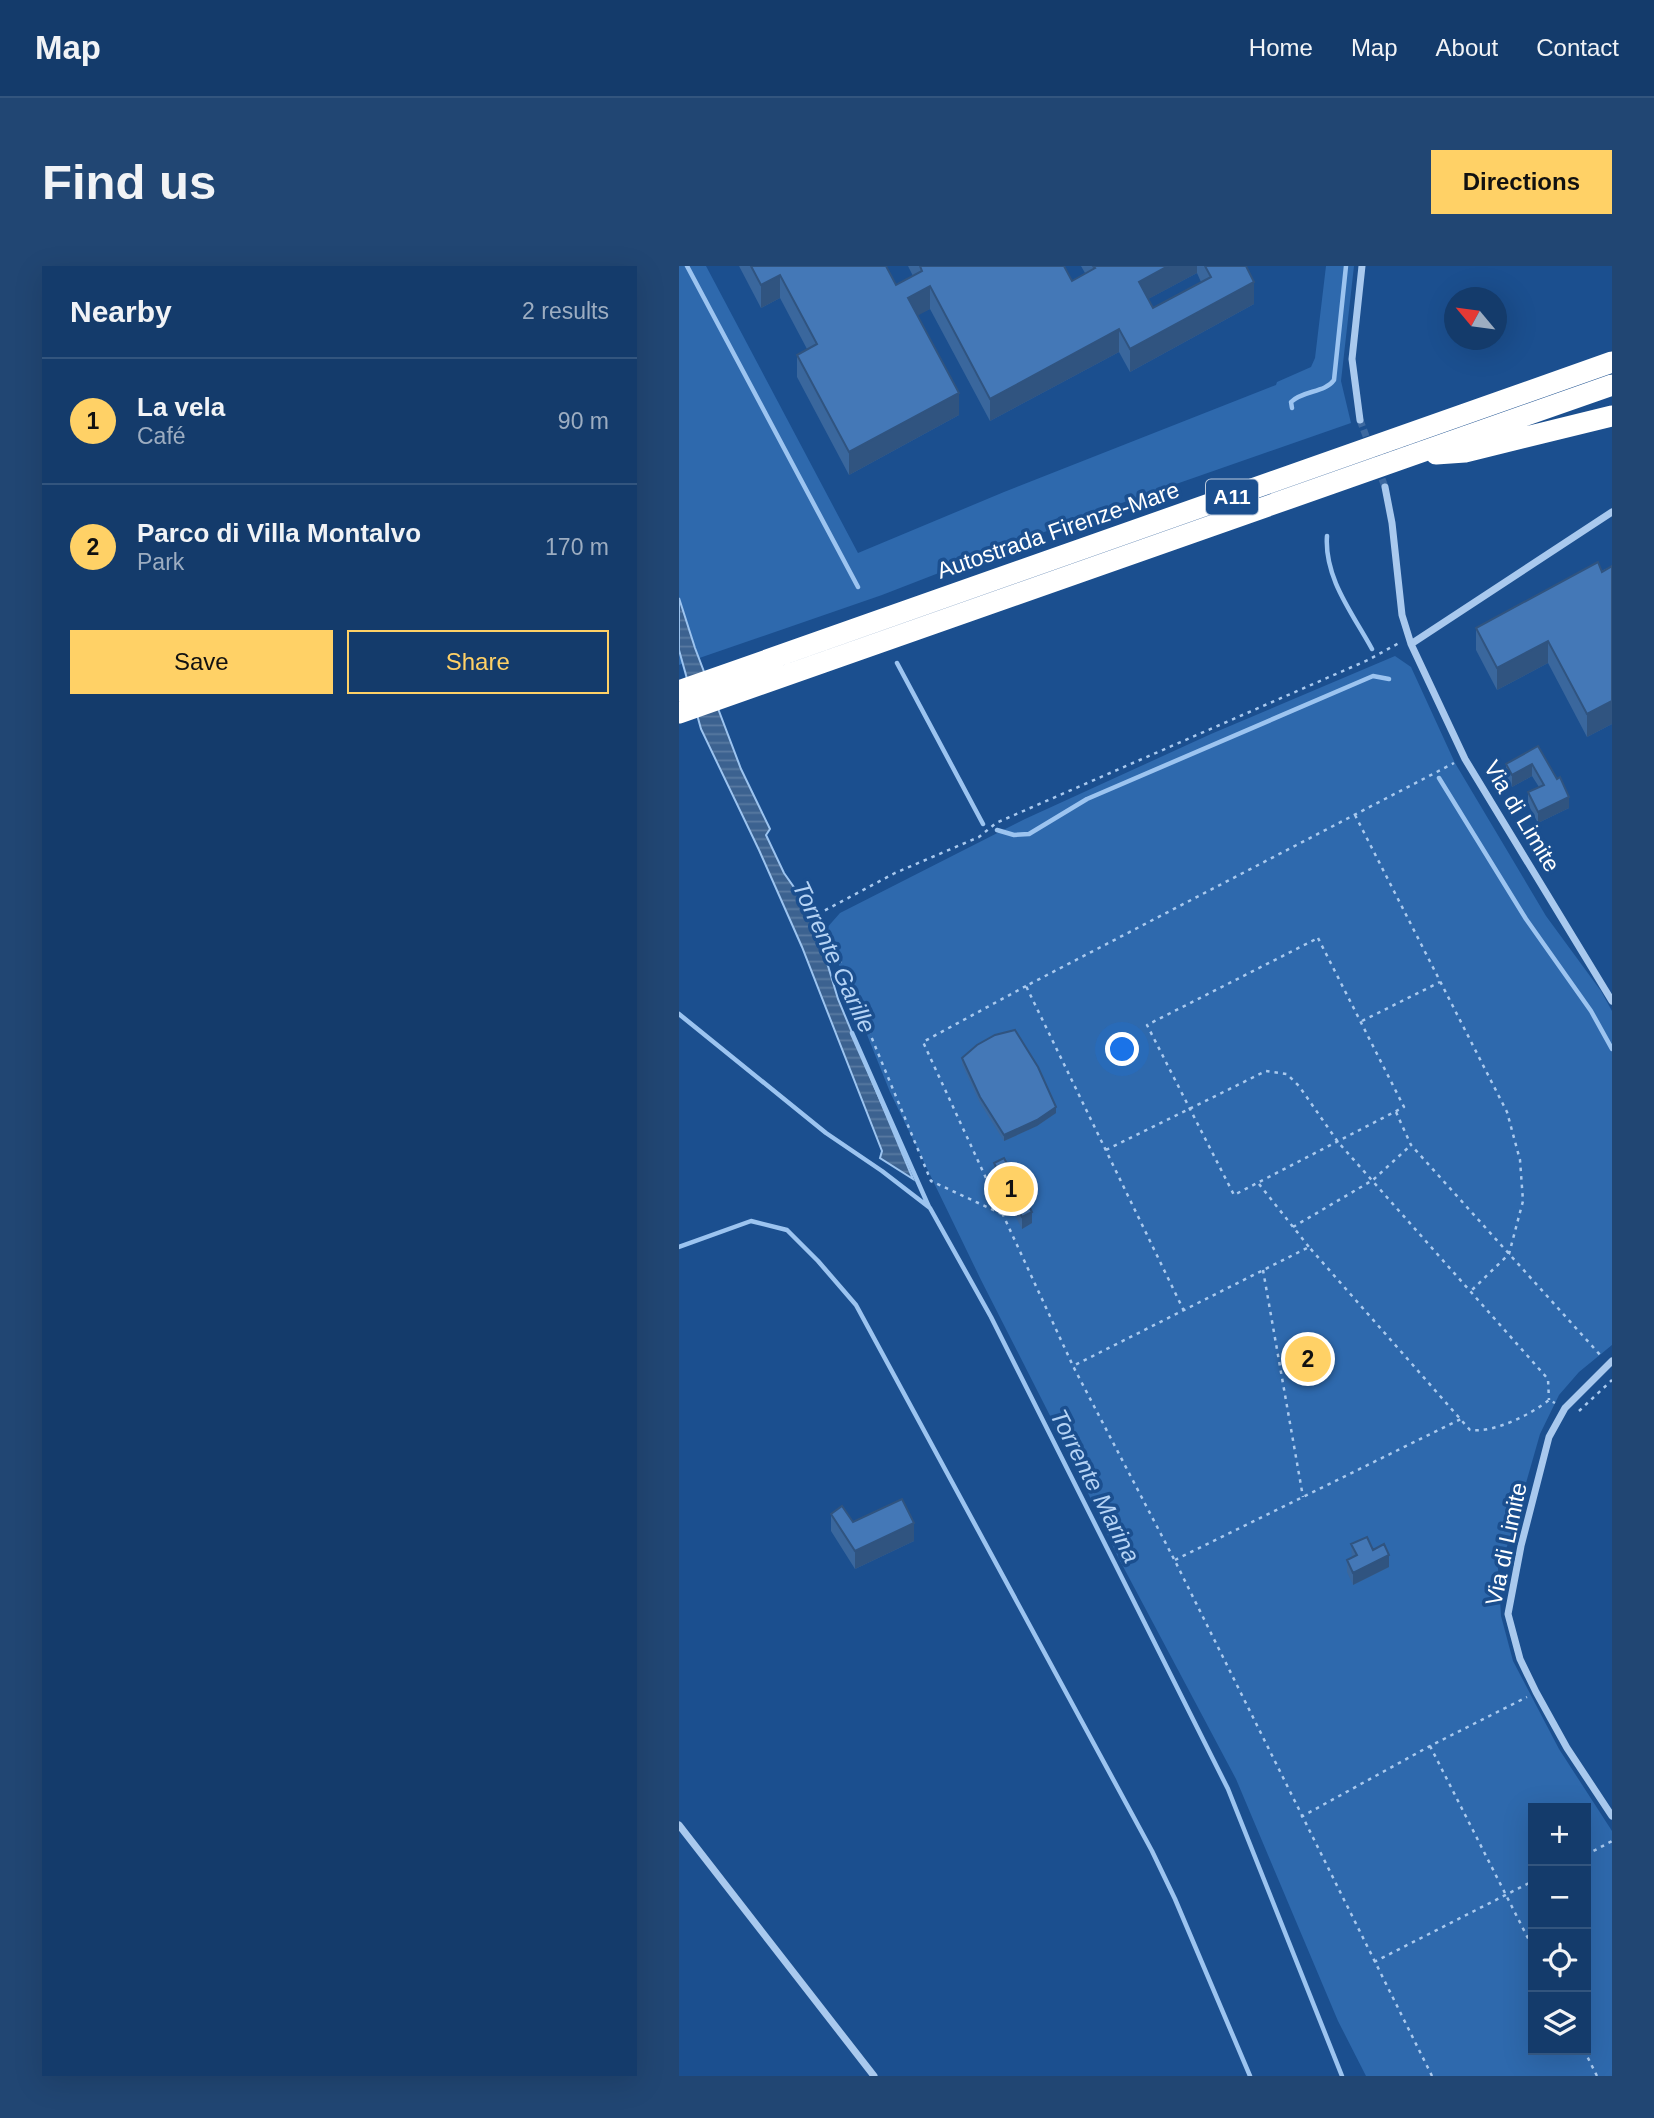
<!DOCTYPE html>
<html lang="en">
<head>
<meta charset="utf-8">
<style>
	body { margin:0; font-family:Helvetica,sans-serif; background:#214673; color:#f1f3f6 }
	.controls { position:absolute; right:21px; bottom:21px; display:grid; overflow:hidden; border-radius:0px; box-shadow:0 7px 28px #0002 }
	.controls button { width:63px; height:63px; display:grid; place-items:center; padding:0; border:0; border-bottom:2px solid #33557e; background:#143b6b; color:#f1f3f6; font:35px sans-serif }
	.compass { position:absolute; left:765px; top:21px; width:63px; height:63px; border-radius:50%; background:#143b6b; box-shadow:0 7px 28px #0002; rotate:299deg }
	.you { position:absolute; left:444px; top:784px; width:24px; height:24px; margin:-18px; border:5px solid #fff; border-radius:50%; background:#1a73e8; box-shadow:0 0 0 10px #1a73e833 }
	.badge { display:grid; place-items:center; width:46px; height:46px; border-radius:50%; background:#ffd166; color:#111; font-size:23px; font-weight:700 }
	.pin { position:absolute; translate:-50% -50%; border:4px solid #fff; box-shadow:0 2px 7px #0006 }
	.list { margin:0; padding:0; list-style:none }
	h2 { display:flex; justify-content:space-between; align-items:center; height:91px; margin:0; padding:0 28px; font-size:30px }
	h2 small { font-size:23px; font-weight:400; color:#9dadc1 }
	.list li { display:grid; grid-template-columns:46px 1fr auto; gap:21px; align-items:center; box-sizing:border-box; height:126px; padding:0 28px; border-top:2px solid #33557e }
	.list b { display:block; font-size:26px; white-space:nowrap }
	.list p { margin:0; font-size:23px; white-space:nowrap; color:#9dadc1 }
	.list em { font-size:23px; font-style:normal; color:#9dadc1 }
	.actions { display:flex; gap:14px; padding:21px 28px }
	.actions a { flex:1; padding:16px 0; border:2px solid #ffd166; border-radius:0px; text-align:center; font-size:24px; color:#ffd166 }
	.actions .main { background:#ffd166; color:#111 }
	.icon { flex:none; width:38px; height:38px; fill:none; stroke:currentColor; stroke-width:2; stroke-linecap:round; stroke-linejoin:round }
	.map { position:relative; flex:none; width:933px; height:1810px; overflow:hidden; border-radius:0px }
	header { display:flex; align-items:center; gap:42px; box-sizing:border-box; height:98px; padding:0 35px; background:#143b6b; border-bottom:2px solid #33557e }
	header strong { font-size:33px }
	nav { display:flex; gap:38px; margin-inline-start:auto; font-size:24px }
	.intro { display:flex; align-items:center; justify-content:space-between; box-sizing:border-box; height:168px; padding:0 42px }
	h1 { margin:0; font-size:49px }
	.button { padding:18px 32px; border-radius:0px; background:#ffd166; color:#111; font-size:24px; font-weight:700 }
	main { display:flex; gap:42px; padding:0 42px }
	aside { flex:1; background:#143b6b; border-radius:0px; box-shadow:0 7px 28px #0002 }
	.map>svg:first-child { display:block }
	.green { fill:#2e69ad; fill-rule:evenodd }
	.water { fill:url(#water-rules); stroke:#9cc4f0; stroke-width:2 }
	.lines { fill:none; stroke-linecap:round; stroke-linejoin:round }
	.stream { stroke:#9cc4f0; stroke-width:4.5 }
	.street-tunnel { stroke:#3d69a0; stroke-width:7; stroke-dasharray:7 3.5; stroke-linecap:butt }
	.path { stroke:#a9c9ee; stroke-width:2.5; stroke-dasharray:3.5 5; stroke-linecap:butt }
	.street { stroke:#a9c9ee; stroke-width:7 }
	.highway { stroke:#fff; stroke-width:21 }
	.wall { fill:#3a679d; fill-rule:evenodd }
	.shaded-wall { fill:#305480 }
	.building { fill:#4478b7; stroke:#305480; stroke-width:2 }
	.labels { text-anchor:middle; stroke-width:7; stroke-linejoin:round; paint-order:stroke }
	.shield { fill:#1b4f8f; stroke:#bbcadd; stroke-width:2 }
	.shield-label { font-size:21px; font-weight:bold; fill:#fff }
	.street-label { font-size:23px; fill:#fff; stroke:#1b4f8f }
	.water-label { font-size:24px; font-style:italic; fill:#b5d3f5; stroke:#1b4f8f }
</style>
</head>
<body>
<header>
<strong>Map</strong>
<nav><a>Home</a><a>Map</a><a>About</a><a>Contact</a></nav>
</header>
<div class="intro"><h1>Find us</h1><a class="button">Directions</a></div>
<main>
<aside>
<h2>Nearby<small>2 results</small></h2>
<ul class="list">
<li><span class="badge">1</span><div><b>La vela</b><p>Café</p></div><em>90 m</em></li>
<li><span class="badge">2</span><div><b>Parco di Villa Montalvo</b><p>Park</p></div><em>170 m</em></li>
</ul>
<div class="actions"><a class="main">Save</a><a>Share</a></div>
</aside>
<div class="map">
<svg width="933" height="1810" viewBox="0 0 933 1810">
	<defs>
		<pattern id="water-rules" width="6" height="5" patternUnits="userSpaceOnUse" patternTransform="scale(1.75)"><rect width="6" height="5" fill="#3c6290"/><path d="M0 2.5h6" fill="none" stroke="#597aa1"/></pattern>
	</defs>
	<rect width="100%" height="100%" fill="#1b4f8f"/>
	<path class="green" d="M 0,0 L 27,0 L 179,287 L 325,226 L 597,119 L 598,116 L 632,101 L 636,92 L 647,0 L 675,0 L 662,115 L 672,157 L 417,246 L 203,329 L 0,399 Z
		M 716,390 L 732,401 L 776,497 L 867,650 L 922,725 L 933,745 L 933,1079 L 900,1106 L 880,1129 L 861,1168 L 831,1273 L 819,1302 L 822,1350 L 834,1395 L 880,1483 L 933,1565 L 933,1810 L 687,1810 L 659,1755 L 557,1513 L 439,1291 L 393,1193 L 302,1014 L 211,826 L 146,664 L 161,647 L 346,553 L 532,468 ZM 854,1542 L 907,1542 L 907,1784 L 854,1784 Z"/>
	<path class="water" d="M 0,332 L 16,382 L 62,503 L 91,563 L 87,569 L 105,607 L 133,647 L 159,733 L 234,913 L 201,892 L 203,885 L 123,681 L 80,584 L 22,463 L 0,384 Z"/>
	<g class="lines">
		<path class="stream" d="M 8,0 L 179,321
			M 613,142 L 612,136 C 624,124 646,127 655,114 L 667,0
			M 648,270 C 645,312 674,348 693,383
			M 218,397 L 304,558
			M 760,512 L 847,653 L 912,745 L 933,783
			M 318,564 L 335,569 L 350,568 L 408,533 L 694,410 L 710,413
			M 0,748 L 147,867 L 203,905 L 251,942 L 312,1051 L 549,1523 L 663,1810
			M 173,767 L 250,941
			M 0,981 L 72,955 L 108,964 L 139,995 L 177,1039 L 473,1585 L 496,1633 L 571,1810"/>
		<path class="street-tunnel" d="M 681,154 L 706,221"/>
		<path class="path" d="M 676,549 L 828,846 L 841,894 L 844,935 L 830,988 L 793,1024
			M 639,672 L 725,841 L 555,929 L 468,759 Z
			M 347,720 L 244,776 L 394,1100
			M 683,755 L 761,716
			M 717,846 L 732,879 L 923,1091
			M 427,884 L 587,805 L 608,808 L 620,820 L 659,876 L 869,1113 L 870,1134
			M 580,918 L 630,981
			M 323,948 L 252,915 L 141,647 L 216,607 L 300,571 L 317,557 L 689,394 L 720,377
			M 614,961 L 694,914 L 732,879
			M 584,1004 L 624,1231
			M 505,1045 L 347,720 L 775,497
			M 900,1145 L 933,1114
			M 496,1294 L 782,1153
			M 751,1480 L 854,1682
			M 622,1551 L 751,1480 L 848,1431
			M 907,1589 L 933,1575
			M 695,1696 L 854,1615
			M 905,1784 L 918,1810
			M 753,1810 L 496,1295 L 394,1100 L 630,981 L 791,1164 C 815,1167 851,1149 870,1134 L 876,1137"/>
		<path class="street" d="M 681,154 L 673,93 L 683,0
			M 706,221 L 713,257 L 723,349 L 732,378 L 786,493 L 933,735
			M 732,378 L 933,246
			M 933,1095 L 886,1142 L 870,1171 L 842,1280 L 829,1348 L 841,1393 L 857,1426 L 888,1482 L 933,1550
			M 0,1559 L 195,1810"/>
		<path class="highway" d="M 757,188 L 786,186 L 933,150
			M 0,425 L 933,96
			M 0,447 L 933,119"/>
	</g>
	<path class="wall" d="M 60,0 L 207,0 L 217,19 L 234,10 L 229,0 L 385,0 L 393,15 L 406,7 L 402,0 L 567,0 L 575,38 L 451,106 L 440,86 L 311,155 L 251,43 L 238,49 L 280,149 L 170,209 L 118,111 L 118,89 L 128,83 L 101,32 L 82,42 ZM 518,7 L 522,16 L 474,42 L 469,33 Z
		M 933,300 L 933,458 L 908,471 L 869,397 L 818,424 L 797,384 L 797,362 Z
		M 859,480 L 890,542 L 859,557 L 849,538 L 849,526 L 860,521 L 853,510 L 833,521 L 827,510 L 827,498 Z
		M 283,792 L 377,847 L 358,860 L 325,875 L 301,837 L 283,798 Z
		M 315,897 L 353,957 L 343,963 L 315,909 Z
		M 152,1248 L 174,1256 L 235,1275 L 176,1303 L 152,1265 Z
		M 672,1278 L 694,1284 L 710,1301 L 674,1319 L 668,1306 L 668,1294 L 673,1292 Z"/>
	<path class="shaded-wall" d="M 489,0 L 518,0 L 518,7 L 460,38 L 460,16 Z
		M 101,9 L 101,32 L 82,42 L 82,19 Z
		M 575,16 L 575,38 L 451,106 L 451,83 Z
		M 251,20 L 251,43 L 229,55 L 229,32 Z
		M 440,63 L 440,86 L 311,155 L 311,133 Z
		M 280,127 L 280,149 L 170,209 L 170,186 Z
		M 869,375 L 869,397 L 818,424 L 818,402 Z
		M 933,435 L 933,458 L 908,471 L 908,448 Z
		M 853,498 L 853,510 L 833,521 L 833,509 Z
		M 890,531 L 890,542 L 859,557 L 859,546 Z
		M 377,841 L 377,847 L 358,860 L 325,875 L 325,869 Z
		M 353,946 L 353,957 L 343,963 L 343,951 Z
		M 235,1257 L 235,1275 L 176,1303 L 176,1285 Z
		M 710,1289 L 710,1301 L 674,1319 L 674,1307 Z"/>
	<path class="building" d="M 72,0 L 207,0 L 217,19 L 243,5 L 241,0 L 385,0 L 393,15 L 416,2 L 414,0 L 489,0 L 460,16 L 474,42 L 532,11 L 526,0 L 567,0 L 575,16 L 451,83 L 440,63 L 311,133 L 251,20 L 229,32 L 280,127 L 170,186 L 118,89 L 138,78 L 101,9 L 82,19 Z
		M 919,296 L 923,306 L 933,300 L 933,435 L 908,448 L 869,375 L 818,402 L 797,362 Z
		M 859,480 L 878,513 L 881,511 L 890,531 L 859,546 L 849,526 L 865,519 L 853,498 L 833,509 L 827,498 Z
		M 336,764 L 359,801 L 377,841 L 358,854 L 325,869 L 301,831 L 283,792 L 298,779 L 316,769 Z
		M 325,892 L 353,946 L 343,951 L 315,897 Z
		M 223,1233 L 235,1257 L 176,1285 L 152,1248 L 163,1240 L 174,1256 Z
		M 688,1271 L 694,1284 L 705,1278 L 710,1289 L 674,1307 L 668,1294 L 678,1289 L 672,1278 Z"/>
	<g class="labels">
		<rect class="shield" x="527" y="213.5" width="52" height="35" rx="5"/>
		<g class="shield-label">
			<text x="553" y="238">A11</text>
		</g>
		<g class="street-label">
			<text transform="translate(379 264) rotate(-19)" y="8">Autostrada Firenze-Mare</text>
			<text transform="translate(843 550) rotate(59)" y="8">Via di Limite</text>
			<text transform="translate(827 1278) rotate(-78)" y="8">Via di Limite</text>
		</g>
		<g class="water-label">
			<text transform="translate(155 691) rotate(65)" y="8">Torrente Garille</text>
			<text transform="translate(416 1220) rotate(63)" y="8">Torrente Marina</text>
		</g>
	</g>
</svg>
<div class="controls">
<button>+</button>
<button>−</button>
<button><svg class="icon" aria-label="locate" viewBox="0 0 24 24"><circle cx="12" cy="12" r="6"/><path d="M12 2v4M12 18v4M2 12h4M18 12h4"/></svg></button>
<button><svg class="icon" aria-label="layers" viewBox="0 0 24 24"><path d="M12 4l9 5-9 5-9-5zM3 14l9 5 9-5"/></svg></button>
</div>
<svg class="compass" viewBox="-18 -18 36 36"><path d="M0-13l5 13h-10z" fill="#e53935"/><path d="M0 13l5-13h-10z" fill="#9dadc1"/></svg>
<div class="you"></div>
<div class="pin badge" style="left:332px;top:923px">1</div>
<div class="pin badge" style="left:629px;top:1093px">2</div>
</div>
</main>
</body>
</html>
